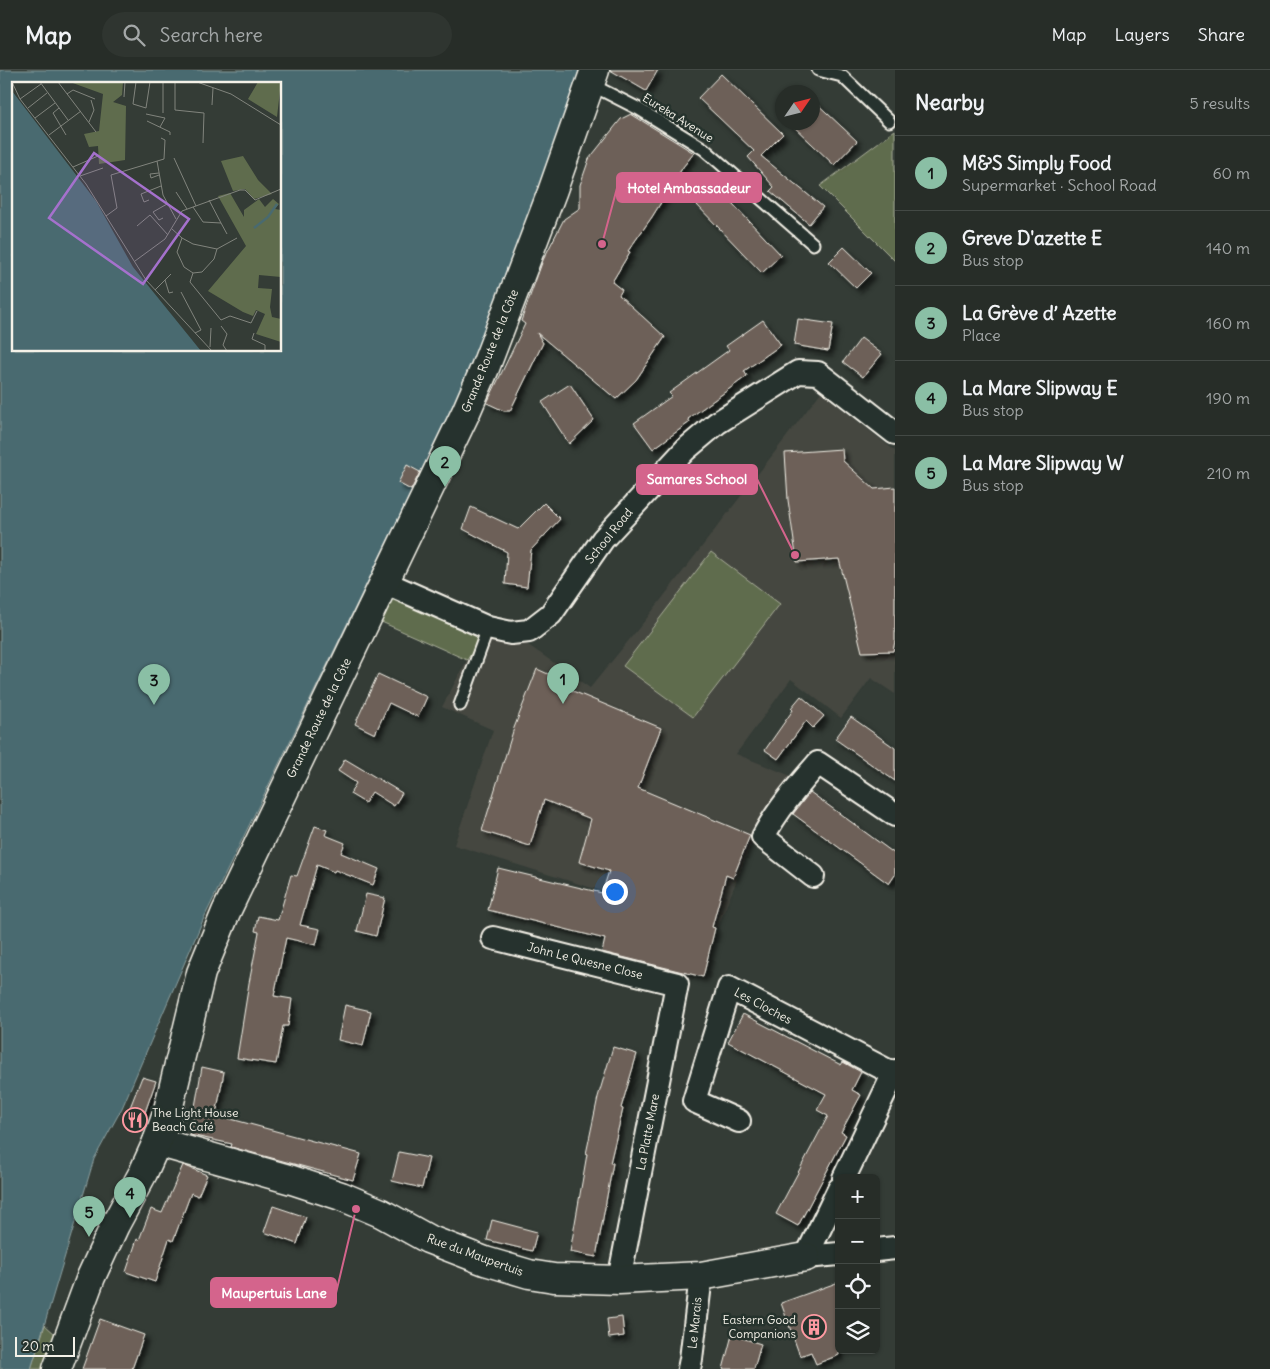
<!DOCTYPE html>
<html lang="en">
<head>
<meta charset="utf-8">
<style>
	body { margin:0; font-family:Delius,sans-serif; background:#2f3530; color:#f1f3f6 }
	.controls { position:absolute; right:15px; bottom:15px; display:grid; overflow:hidden; border-radius:8px; box-shadow:0 1px 4px #0004 }
	.controls button { width:45px; height:45px; display:grid; place-items:center; padding:0; border:0; border-bottom:1px solid #434945; background:#272d28; color:#f1f3f6; font:25px sans-serif }
	.compass { position:absolute; left:775px; top:15px; width:45px; height:45px; border-radius:50%; background:#272d28; box-shadow:0 1px 4px #0004; rotate:55deg }
	.scale { position:absolute; left:15px; bottom:12px; width:60px; box-sizing:border-box; padding-left:5px; border:2px solid #f4f1e8; border-top:0; font-size:14px; line-height:18px; white-space:nowrap; color:#f4f1e8; -webkit-text-stroke:4px #26332d; paint-order:stroke }
	.you { position:absolute; left:614px; top:821px; width:18px; height:18px; margin:-12px; border:4px solid #fff; border-radius:50%; background:#1a73e8; box-shadow:0 0 0 8px #1a73e833 }
	.badge { display:grid; place-items:center; width:32px; height:32px; border-radius:50%; background:#8abfa5; color:#111; font-size:16px; font-weight:700 }
	.pin { position:absolute; translate:-50% -41px; filter:drop-shadow(0 1px 2px #0008) }
	.pin::after { content:''; position:absolute; top:26px; width:18px; height:15px; background:inherit; clip-path:polygon(0 0,100% 0,50% 100%) }
	.list { margin:0; padding:0; list-style:none }
	h2 { display:flex; justify-content:space-between; align-items:center; height:65px; margin:0; padding:0 20px; font-size:21px }
	h2 small { font-size:16px; font-weight:400; color:#a4a8a8 }
	.list li { display:grid; grid-template-columns:32px 1fr auto; gap:15px; align-items:center; box-sizing:border-box; height:75px; padding:0 20px; border-top:1px solid #434945 }
	.list b { display:block; font-size:19px; white-space:nowrap }
	.list p { margin:0; font-size:16px; white-space:nowrap; color:#a4a8a8 }
	.list em { font-size:16px; font-style:normal; color:#a4a8a8 }
	.icon { flex:none; width:28px; height:28px; fill:none; stroke:currentColor; stroke-width:2; stroke-linecap:round; stroke-linejoin:round }
	.map { position:relative; flex:none; width:895px; height:1299px; overflow:hidden }
	header { display:flex; align-items:center; gap:30px; box-sizing:border-box; height:70px; padding:0 25px; background:#272d28; border-bottom:1px solid #434945 }
	header strong { font-size:24px }
	nav { display:flex; gap:28px; margin-inline-start:auto; font-size:18px }
	.search { width:350px; height:45px; background:#2f3530; display:flex; align-items:center; gap:12px; box-sizing:border-box; padding:0 18px; border-radius:28px; color:#a4a8a8; font-size:19px }
	main { display:flex }
	aside { flex:1; background:#272d28 }
	.map>svg:first-child { display:block }
	.built { fill:#454740 }
	.green { fill:#5f6c4d; stroke:#aaae9a }
	.water { fill:#496a70; stroke:#8da0a0; fill-rule:evenodd }
	.building { fill:#6d6158; stroke:#f4f1e8; filter:url(#shadow) }
	.lines { fill:none; stroke-linecap:round; stroke-linejoin:round }
	.service-casing { stroke:#f4f1e8; stroke-width:15 }
	.minor-casing { stroke:#f4f1e8; stroke-width:26 }
	.tertiary-casing { stroke:#f4f1e8; stroke-width:31 }
	.primary-casing { stroke:#f4f1e8; stroke-width:31 }
	.service { stroke:#26332d; stroke-width:11 }
	.minor { stroke:#26332d; stroke-width:22 }
	.tertiary { stroke:#26332d; stroke-width:28 }
	.primary { stroke:#26332d; stroke-width:28 }
	.labels { text-anchor:middle; stroke-width:5; stroke-linejoin:round; paint-order:stroke }
	.street-label { font-size:12px; fill:#f4f1e8; stroke:#26332d }
	.poi-label { font-size:12px; fill:#f4f1e8; stroke:#26332d; text-anchor:start }
	.inset-river { fill:none; stroke:#496a70; stroke-width:2.5 }
	.inset-road { fill:none; stroke:#81847d; stroke-width:1 }
	.view { fill:#a571cd; fill-opacity:0.15; stroke:#a571cd; stroke-width:2.5 }
	.inset-edge { fill:none; stroke:#f4f1e8; stroke-width:2.5 }
	.leader { fill:none; stroke:#d4648c; stroke-width:2 }
	.callout-dot { fill:#d4648c; stroke:#26332d; stroke-width:2 }
	.callout { fill:#d4648c; stroke:#d4648c; stroke-width:2 }
	.callout-label { font-size:14px; text-anchor:middle; font-weight:bold; fill:#fff }
</style>
</head>
<body>
<header>
<strong>Map</strong>
<div class="search"><svg class="icon" aria-label="search" viewBox="0 0 24 24"><circle cx="10" cy="10" r="6"/><path d="M15 15l6 6"/></svg>Search here</div>
<nav><a>Map</a><a>Layers</a><a>Share</a></nav>
</header>
<main>
<div class="map">
<svg width="895" height="1299" viewBox="0 0 895 1299">
	<defs>
		<filter id="shadow"><feDropShadow dx="4.5" dy="4.5" stdDeviation="2.5" flood-color="#0009"/></filter>
	</defs>
	<rect width="100%" height="100%" fill="#343c36"/>
	<filter id="ink" filterUnits="userSpaceOnUse"><feTurbulence type="fractalNoise" baseFrequency=".02" numOctaves="2"/><feDisplacementMap in="SourceGraphic" scale="10" xChannelSelector="R" yChannelSelector="G"/><feConvolveMatrix kernelMatrix="1 2 1 2 8 2 1 2 1" color-interpolation-filters="sRGB"/></filter>
	<g filter="url(#ink)">
		<path class="built" d="M 821,322 L 895,381 L 895,624 L 871,608 L 841,648 L 791,609 L 736,684 L 796,708 L 756,762 L 718,857 L 454,775 L 493,660 L 442,637 L 467,590 L 488,558 L 511,563 L 590,618 L 647,548 Z"/>
		<path class="green" d="M 895,60 L 895,191 L 820,116 Z
			M 711,482 L 780,534 L 693,647 L 623,596 Z
			M 384,512 L 488,558 L 467,590 L 368,546 Z
			M 45,1255 L 66,1274 L 57,1299 L 31,1299 Z"/>
		<path class="water" d="M 0,0 L 580,0 L 550,95 L 458,326 L 203,850 L 122,1038 L 94,1089 L 31,1299 L 0,1299 ZM 14,14 L 280,14 L 280,280 L 14,280 Z"/>
		<path class="building" d="M 610,0 L 658,0 L 646,21 Z
			M 721,4 L 783,64 L 761,86 L 823,137 L 809,154 L 770,121 L 774,117 L 748,87 L 754,81 L 698,28 Z
			M 812,29 L 857,71 L 834,95 L 789,52 L 812,52 Z
			M 631,44 L 694,83 L 683,97 L 652,147 L 628,181 L 630,182 L 612,212 L 622,220 L 619,225 L 665,267 L 636,310 L 616,329 L 537,263 L 543,273 L 510,341 L 504,341 L 487,333 L 525,254 L 521,251 L 543,190 L 564,149 L 580,138 L 580,115 L 589,89 L 621,49 Z
			M 717,117 L 781,185 L 762,203 L 697,135 Z
			M 844,177 L 871,203 L 856,218 L 829,192 Z
			M 798,249 L 833,254 L 828,281 L 794,275 Z
			M 763,250 L 781,275 L 744,301 L 747,306 L 688,349 L 690,352 L 653,379 L 634,353 L 672,326 L 669,323 L 729,280 L 726,276 Z
			M 861,268 L 882,284 L 863,307 L 843,292 Z
			M 570,314 L 594,350 L 569,374 L 542,332 Z
			M 842,379 L 843,391 L 874,419 L 895,417 L 895,571 L 893,581 L 862,582 L 839,489 L 797,492 L 788,430 L 785,383 Z
			M 407,395 L 420,402 L 411,420 L 398,413 Z
			M 544,433 L 560,449 L 531,480 L 527,517 L 505,514 L 507,482 L 463,459 L 471,437 L 518,459 Z
			M 537,599 L 559,609 L 556,614 L 661,658 L 638,718 L 750,765 L 733,808 L 726,805 L 712,857 L 715,858 L 703,907 L 602,882 L 605,869 L 488,840 L 498,798 L 602,823 L 609,801 L 579,792 L 591,749 L 544,730 L 530,776 L 482,761 L 514,658 Z
			M 378,604 L 427,627 L 418,647 L 389,633 L 375,664 L 355,654 Z
			M 801,626 L 824,646 L 813,658 L 806,651 L 778,689 L 765,680 L 793,640 L 791,638 Z
			M 851,647 L 895,678 L 895,711 L 835,669 Z
			M 345,689 L 402,723 L 394,736 L 372,722 L 365,733 L 350,724 L 356,713 L 338,701 Z
			M 810,722 L 895,784 L 895,805 L 889,814 L 793,744 Z
			M 315,756 L 327,760 L 325,765 L 345,773 L 341,783 L 379,799 L 373,815 L 335,800 L 334,802 L 317,795 L 300,855 L 320,859 L 316,875 L 286,868 L 274,926 L 292,929 L 288,956 L 283,956 L 276,994 L 237,988 L 249,913 L 259,862 L 255,861 L 258,846 L 278,850 L 291,805 L 297,806 Z
			M 366,824 L 385,828 L 376,866 L 357,861 Z
			M 345,935 L 371,941 L 363,976 L 338,970 Z
			M 743,944 L 841,995 L 843,992 L 861,1002 L 852,1020 L 861,1025 L 841,1062 L 846,1065 L 798,1156 L 776,1144 L 828,1046 L 817,1040 L 826,1024 L 728,972 Z
			M 613,977 L 637,984 L 621,1038 L 623,1039 L 610,1093 L 613,1093 L 596,1187 L 570,1182 L 587,1084 L 586,1084 L 598,1027 Z
			M 202,997 L 224,1002 L 216,1045 L 361,1084 L 353,1110 L 231,1077 L 232,1074 L 190,1065 Z
			M 142,1007 L 156,1011 L 143,1048 L 129,1040 Z
			M 399,1082 L 429,1088 L 422,1118 L 392,1111 Z
			M 183,1095 L 207,1105 L 198,1126 L 191,1123 L 173,1171 L 169,1169 L 155,1212 L 126,1202 L 137,1169 L 139,1170 L 151,1139 L 162,1143 Z
			M 273,1136 L 306,1147 L 297,1174 L 264,1162 Z
			M 492,1150 L 537,1162 L 532,1181 L 487,1170 Z
			M 839,1212 L 839,1285 L 816,1294 L 811,1282 L 800,1286 L 781,1233 Z
			M 622,1247 L 624,1266 L 609,1268 L 607,1249 Z
			M 100,1249 L 144,1265 L 132,1299 L 82,1299 Z
			M 732,1265 L 761,1274 L 754,1299 L 723,1299 Z"/>
		<g class="lines">
			<defs>
				<path id="service" d="M 818,0 L 842,6 L 889,51
					M 590,14 L 639,39 L 704,79 L 813,174
					M 460,635 L 488,558"/>
				<path id="minor" d="M 384,512 L 488,558 L 511,563 L 529,561 L 551,544 L 603,469 L 685,380 L 717,353 L 798,302 L 818,303 L 895,363
					M 813,806 L 763,767 C 777,740 798,716 818,693 L 895,745
					M 493,868 L 677,914 L 619,1210
					M 739,1051 L 694,1031 L 729,918 L 894,1004
					M 844,1108 L 895,1001
					M 876,1180 L 895,1178
					M 806,1187 L 839,1119
					M 806,1187 L 839,1184
					M 689,1299 L 691,1289 L 701,1206"/>
				<path id="tertiary" d="M 157,1072 L 292,1110 L 341,1126 L 381,1143 L 428,1169 L 485,1191 L 529,1204 L 554,1208 L 619,1210 L 701,1206 L 806,1187"/>
				<path id="primary" d="M 57,1299 L 91,1207 L 115,1155 L 143,1103 L 157,1072 L 167,1044 L 201,903 L 226,842 L 466,342 L 485,298 L 552,122 L 595,0"/>
			</defs>
			<use href="#service" class="service-casing"/>
			<use href="#minor" class="minor-casing"/>
			<use href="#tertiary" class="tertiary-casing"/>
			<use href="#primary" class="primary-casing"/>
			<use href="#service" class="service"/>
			<use href="#minor" class="minor"/>
			<use href="#tertiary" class="tertiary"/>
			<use href="#primary" class="primary"/>
		</g>
	</g>
	<defs>
		<symbol id="restaurant-ring" viewBox="-11 -11 22 22"><circle r="9.5" fill="#26332d" stroke="#ff9aa2" stroke-width="1.5"/><path d="M-5-6h1v4h1v-4h1v4h1v-4h1v5L-1.5 .5V6h-2V.5L-5-1ZM5-6V6H3V1.5H1.5Q1.5-4 5-6Z" fill="#ff9aa2"/></symbol>
		<symbol id="building-ring" viewBox="-11 -11 22 22"><circle r="9.5" fill="#26332d" stroke="#ff9aa2" stroke-width="1.5"/><path d="M-4-6H4V6H1V3H-1V6H-4ZM-2.5-4.3h1.7v1.8h-1.7ZM.8-4.3h1.7v1.8H.8ZM-2.5-1h1.7V.8h-1.7ZM.8-1h1.7V.8H.8Z" fill="#ff9aa2"/></symbol>
	</defs>
	<g fill-rule="evenodd">
		<use href="#restaurant-ring" x="121" y="1036" width="28" height="28"/>
		<use href="#building-ring" x="800" y="1243" width="28" height="28"/>
	</g>
	<g class="labels">
		<g class="street-label">
			<text transform="translate(678 48) rotate(32)" y="4">Eureka Avenue</text>
			<text transform="translate(490 281) rotate(-68)" y="4">Grande Route de la Côte</text>
			<text transform="translate(609 466) rotate(-51)" y="4">School Road</text>
			<text transform="translate(319 648) rotate(-64)" y="4">Grande Route de la Côte</text>
			<text transform="translate(585 891) rotate(14)" y="4">John Le Quesne Close</text>
			<text transform="translate(763 936) rotate(28)" y="4">Les Cloches</text>
			<text transform="translate(648 1062) rotate(-79)" y="4">La Platte Mare</text>
			<text transform="translate(475 1185) rotate(20)" y="4">Rue du Maupertuis</text>
			<text transform="translate(695 1253) rotate(-84)" y="4">Le Marais</text>
		</g>
		<g class="poi-label">
			<text x="152" y="1047">The Light House<tspan x="152" dy="14">Beach Café</tspan></text>
			<text x="796" y="1254" text-anchor="end">Eastern Good<tspan x="796" dy="14">Companions</tspan></text>
		</g>
	</g>
	<g transform="translate(12 12)">
		<rect width="269" height="269" fill="#343c36"/>
		<path d="M 58,0 L 111,0 L 110,13 L 101,20 L 114,24 L 113,78 L 87,82 L 86,64 L 77,65 L 72,52 L 87,49 L 91,12 ZM 246,0 L 269,0 L 265,35 L 236,17 ZM 231,74 L 246,98 L 260,112 L 242,117 L 233,107 L 221,109 L 209,79 ZM 218,111 L 232,135 L 232,128 L 247,117 L 253,125 L 261,117 L 267,122 L 263,127 L 269,128 L 269,195 L 247,193 L 246,206 L 260,207 L 258,225 L 260,235 L 269,237 L 269,260 L 244,252 L 253,232 L 244,228 L 241,234 L 231,230 L 196,209 L 234,164 L 206,114 Z" fill="#5f6c4d"/>
		<path d="M 0,9 L 84,119 L 121,185 L 189,269 L 0,269 Z" fill="#496a70"/>
		<path class="inset-river" d="M 242,146 L 256,135 L 265,122"/>
		<path class="inset-road" d="M 0,0 L 8,17 L 74,102 L 134,198 L 200,269M 28,0 L 56,38M 46,0 L 84,50M 124,0 L 121,22 L 134,26 L 138,0M 163,0 L 163,28 L 192,31 L 191,61M 185,0 L 219,12 L 269,43M 55,12 L 61,8 L 83,17M 112,15 L 113,0M 8,17 L 29,2M 200,23 L 201,6M 16,26 L 35,11M 47,26 L 41,31 L 54,53M 151,31 L 151,0M 134,32 L 153,36 L 148,45M 23,36 L 43,21M 135,39 L 158,50 L 158,53M 77,40 L 82,28 L 79,18M 37,53 L 69,29M 162,76 L 184,124M 145,79 L 151,113 L 164,137M 61,85 L 86,74M 147,91 L 138,92 L 139,96 L 147,93M 68,94 L 91,86M 164,110 L 175,127M 137,118 L 132,120 L 129,112 L 149,104M 197,118 L 209,141M 181,125 L 191,140 L 209,141 L 215,152M 94,134 L 105,126 L 99,93 L 152,77 L 153,58 L 149,56M 151,136 L 147,138 L 141,130 L 155,122M 125,144 L 138,133 L 156,153M 160,147 L 170,156 L 165,170 L 172,185 L 181,191 L 190,190 L 202,177 L 205,167 L 181,162 L 170,156M 205,167 L 225,156M 123,179 L 153,157 L 170,129 L 228,108 L 233,108 L 243,118 L 269,107M 181,191 L 178,200 L 209,238 L 218,234 L 239,241 L 245,229M 153,198 L 157,211 L 161,210M 143,208 L 159,192M 169,210 L 189,248 L 183,251M 209,244 L 215,252 L 211,263 L 215,269M 242,251 L 240,257 L 253,263 L 253,269M 198,265 L 199,246"/>
		<path class="view" d="M 82,71 L 177,137 L 131,202 L 37,136 Z"/>
		<rect width="269" height="269" class="inset-edge"/>
	</g>
	<path class="leader" d="M602 174L617 118M795 485L757 409M356 1139L336 1223"/>
	<g class="callout-dot">
		<circle cx="602" cy="174" r="5"/>
		<circle cx="795" cy="485" r="5"/>
		<circle cx="356" cy="1139" r="5"/>
	</g>
	<g class="callout">
		<rect x="617" y="103" width="144" height="29" rx="5"/>
		<rect x="637" y="395" width="120" height="29" rx="5"/>
		<rect x="211" y="1208" width="125" height="29" rx="5"/>
	</g>
	<g class="callout-label">
		<text x="689" y="123">Hotel Ambassadeur</text>
		<text x="697" y="414">Samares School</text>
		<text x="274" y="1228">Maupertuis Lane</text>
	</g>
</svg>
<div class="controls">
<button>+</button>
<button>−</button>
<button><svg class="icon" aria-label="locate" viewBox="0 0 24 24"><circle cx="12" cy="12" r="6"/><path d="M12 2v4M12 18v4M2 12h4M18 12h4"/></svg></button>
<button><svg class="icon" aria-label="layers" viewBox="0 0 24 24"><path d="M12 4l9 5-9 5-9-5zM3 14l9 5 9-5"/></svg></button>
</div>
<svg class="compass" viewBox="-18 -18 36 36"><path d="M0-13l5 13h-10z" fill="#e53935"/><path d="M0 13l5-13h-10z" fill="#a4a8a8"/></svg>
<div class="scale">20 m</div>
<div class="you"></div>
<div class="pin badge" style="left:563px;top:634px">1</div>
<div class="pin badge" style="left:445px;top:417px">2</div>
<div class="pin badge" style="left:154px;top:635px">3</div>
<div class="pin badge" style="left:130px;top:1148px">4</div>
<div class="pin badge" style="left:89px;top:1167px">5</div>
</div>
<aside>
<h2>Nearby<small>5 results</small></h2>
<ul class="list">
<li><span class="badge">1</span><div><b>M&amp;S Simply Food</b><p>Supermarket · School Road</p></div><em>60 m</em></li>
<li><span class="badge">2</span><div><b>Greve D'azette E</b><p>Bus stop</p></div><em>140 m</em></li>
<li><span class="badge">3</span><div><b>La Grève d’ Azette</b><p>Place</p></div><em>160 m</em></li>
<li><span class="badge">4</span><div><b>La Mare Slipway E</b><p>Bus stop</p></div><em>190 m</em></li>
<li><span class="badge">5</span><div><b>La Mare Slipway W</b><p>Bus stop</p></div><em>210 m</em></li>
</ul>
</aside>
</main>
</body>
</html>
